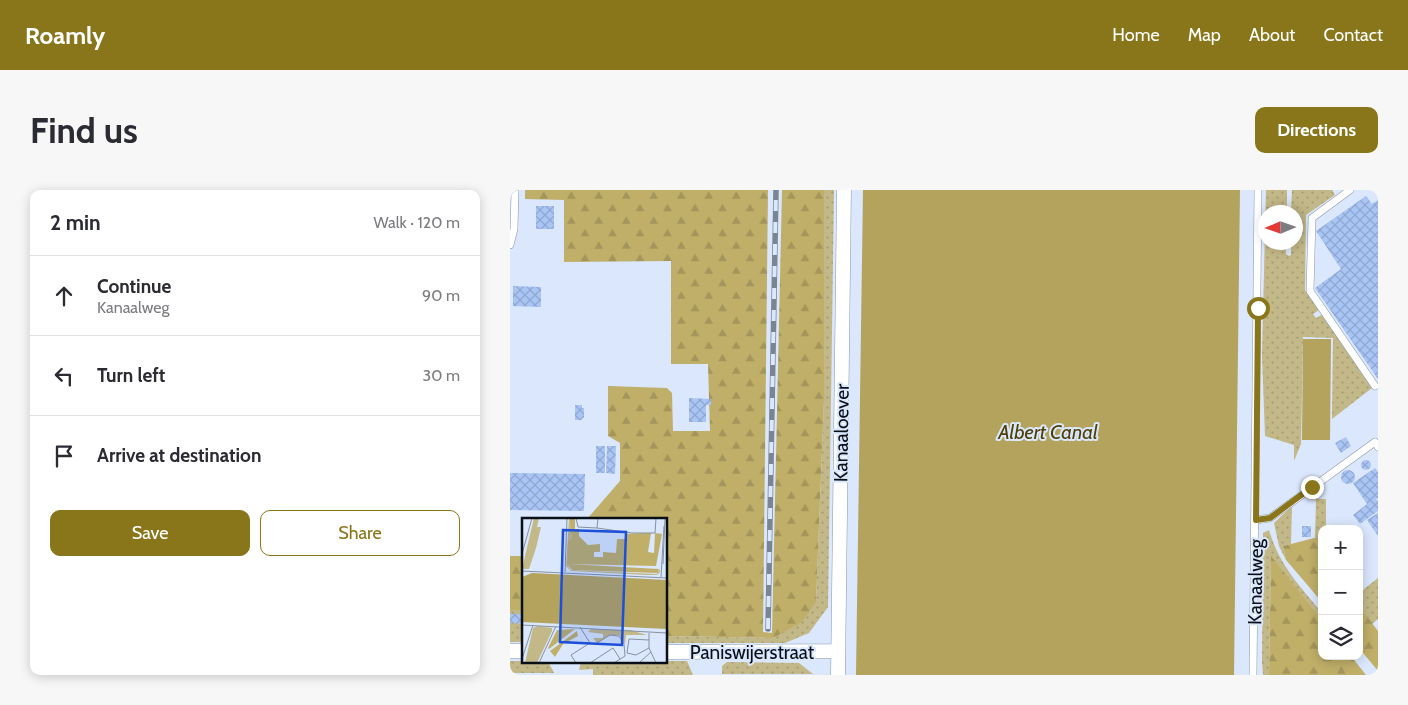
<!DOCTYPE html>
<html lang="en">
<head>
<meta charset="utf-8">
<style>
	body { margin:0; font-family:Cabin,sans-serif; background:#f7f7f7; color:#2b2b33 }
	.controls { position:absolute; right:15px; bottom:15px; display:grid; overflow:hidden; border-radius:10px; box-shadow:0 2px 12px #0003 }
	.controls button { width:45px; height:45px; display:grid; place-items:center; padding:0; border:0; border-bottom:1px solid #e1e1e2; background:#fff; color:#2b2b33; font:25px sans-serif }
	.compass { position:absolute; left:748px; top:15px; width:45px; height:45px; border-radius:50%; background:#fff; box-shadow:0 2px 12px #0003; rotate:268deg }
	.stop { position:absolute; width:15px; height:15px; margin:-11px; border:4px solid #8a761a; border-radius:50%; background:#fff }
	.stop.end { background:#8a761a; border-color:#fff; box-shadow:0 1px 5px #0008 }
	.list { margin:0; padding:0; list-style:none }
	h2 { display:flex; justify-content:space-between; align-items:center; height:65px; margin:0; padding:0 20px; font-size:21px }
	h2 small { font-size:16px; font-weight:400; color:#7c7c81 }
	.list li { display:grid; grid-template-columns:32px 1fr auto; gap:15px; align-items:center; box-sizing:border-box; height:80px; padding:0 20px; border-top:1px solid #e1e1e2 }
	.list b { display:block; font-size:19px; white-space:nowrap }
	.list p { margin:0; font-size:16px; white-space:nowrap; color:#7c7c81 }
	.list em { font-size:16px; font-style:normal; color:#7c7c81 }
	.actions { display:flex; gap:10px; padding:15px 20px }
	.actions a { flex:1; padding:11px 0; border:1px solid #8a761a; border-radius:10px; text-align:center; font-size:18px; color:#8a761a }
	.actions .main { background:#8a761a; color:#fff }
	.icon { flex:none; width:28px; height:28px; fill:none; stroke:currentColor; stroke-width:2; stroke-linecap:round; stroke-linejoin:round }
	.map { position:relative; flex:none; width:868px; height:485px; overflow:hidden; border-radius:10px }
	header { display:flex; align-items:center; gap:30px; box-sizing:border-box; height:70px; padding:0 25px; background:#8a761a; color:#fff }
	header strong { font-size:24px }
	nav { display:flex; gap:28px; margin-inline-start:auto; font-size:18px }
	.intro { display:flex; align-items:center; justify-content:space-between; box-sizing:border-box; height:120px; padding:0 30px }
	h1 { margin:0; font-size:35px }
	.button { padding:12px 22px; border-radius:10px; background:#8a761a; color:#fff; font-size:18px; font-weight:700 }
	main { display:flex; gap:30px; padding:0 30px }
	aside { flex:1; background:#fff; border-radius:10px; box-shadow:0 2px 12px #0003 }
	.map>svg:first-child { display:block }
	.grass { fill:url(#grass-dots) }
	.forest { fill:url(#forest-firs) }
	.water { fill:#b4a35d }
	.building { fill:url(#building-cross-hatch) }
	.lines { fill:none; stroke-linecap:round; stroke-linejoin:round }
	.service-casing { stroke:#8796af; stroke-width:8 }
	.minor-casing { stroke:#8796af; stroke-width:15 }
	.service { stroke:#fff; stroke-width:7 }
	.minor { stroke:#fff; stroke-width:14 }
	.rail-casing { stroke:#7b8493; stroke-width:5.5 }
	.rail { stroke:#dae7fc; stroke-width:4; stroke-dasharray:11; stroke-linecap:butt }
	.route { stroke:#8a761a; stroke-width:6 }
	.labels { text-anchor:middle; stroke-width:4; stroke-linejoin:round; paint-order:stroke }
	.street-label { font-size:19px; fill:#090f17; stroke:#dae7fc }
	.water-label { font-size:20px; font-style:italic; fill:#4d4006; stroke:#dae7fc }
	.inset-road { fill:none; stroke:#8691a0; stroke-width:1 }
	.view { fill:#1d4ed8; fill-opacity:0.15; stroke:#1d4ed8; stroke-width:2.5 }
	.inset-edge { fill:none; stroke:#090f17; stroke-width:2.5 }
</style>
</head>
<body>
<header>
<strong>Roamly</strong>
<nav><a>Home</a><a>Map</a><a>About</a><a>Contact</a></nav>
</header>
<div class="intro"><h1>Find us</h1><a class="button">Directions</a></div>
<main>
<aside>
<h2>2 min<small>Walk · 120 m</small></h2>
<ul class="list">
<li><svg class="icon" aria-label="ahead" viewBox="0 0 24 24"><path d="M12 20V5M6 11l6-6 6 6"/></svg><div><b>Continue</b><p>Kanaalweg</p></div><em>90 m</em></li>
<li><svg class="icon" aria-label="left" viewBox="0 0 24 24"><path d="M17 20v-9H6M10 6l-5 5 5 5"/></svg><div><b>Turn left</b></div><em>30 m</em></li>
<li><svg class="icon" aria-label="arrive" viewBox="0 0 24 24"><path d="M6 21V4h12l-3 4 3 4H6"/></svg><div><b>Arrive at destination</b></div></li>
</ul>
<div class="actions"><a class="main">Save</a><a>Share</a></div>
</aside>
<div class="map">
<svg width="868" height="485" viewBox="0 0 868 485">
	<defs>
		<pattern id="grass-dots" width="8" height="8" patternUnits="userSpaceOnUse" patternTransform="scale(1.25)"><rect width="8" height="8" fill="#c3b888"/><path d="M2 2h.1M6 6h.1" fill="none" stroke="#a69d75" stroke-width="1.8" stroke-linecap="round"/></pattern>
		<pattern id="forest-firs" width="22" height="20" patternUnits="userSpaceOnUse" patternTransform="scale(1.25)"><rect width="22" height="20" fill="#c0af69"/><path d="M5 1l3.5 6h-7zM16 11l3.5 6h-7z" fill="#a4955a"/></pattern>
		<pattern id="building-cross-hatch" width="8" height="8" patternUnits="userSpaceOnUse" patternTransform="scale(1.25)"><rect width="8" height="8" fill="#a9c5f5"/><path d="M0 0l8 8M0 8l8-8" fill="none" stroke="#90a8d1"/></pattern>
	</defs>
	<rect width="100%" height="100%" fill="#dae7fc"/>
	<path class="grass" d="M 314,0 L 324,0 L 318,417 L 299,443 L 275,453 L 156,453 L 156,446 L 263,448 L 306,412 L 314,210 Z
		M 756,0 L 777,0 L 777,22 L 756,22 L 756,52 L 776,53 L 776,64 L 779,66 L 781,65 L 781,53 L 786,52 L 786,22 L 781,22 L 782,0 L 822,0 L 825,5 L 796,25 L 795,100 L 809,120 L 803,124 L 806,128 L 813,124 L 862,198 L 822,229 L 823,148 L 793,147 L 791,254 L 784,271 L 784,255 L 755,246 L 752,165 Z
		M 806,309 L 816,309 L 816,339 L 812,339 L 812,346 L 805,348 Z
		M 782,316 L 781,354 L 773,356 L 776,370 L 769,356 L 764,333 Z
		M 759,340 C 769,375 789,395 812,423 L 812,430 L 761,367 L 759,485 L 753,485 L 752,472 L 753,343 Z
		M 868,388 L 868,429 L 862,434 L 849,416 L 849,403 Z
		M 0,420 L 14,420 L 14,452 L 0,452 Z
		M 0,471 L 35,471 L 40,475 L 44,483 L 0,483 Z
		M 71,471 L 177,471 L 183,485 L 83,485 L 83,479 L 69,480 Z
		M 217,472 L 289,473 L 303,484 L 212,484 L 212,476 Z"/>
	<path class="forest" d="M 15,0 L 258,0 L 253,442 L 262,443 L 272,0 L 314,0 L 314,210 L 306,412 L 292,432 L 263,448 L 156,446 L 156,329 L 77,329 L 110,291 L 110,253 L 98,246 L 98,196 L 157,198 L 162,203 L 163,241 L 200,241 L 198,174 L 161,174 L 161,71 L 54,72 L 54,10 L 15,9 Z
		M 812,346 L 812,412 L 776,370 L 773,356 Z
		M 0,366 L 14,366 L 14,420 L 0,420 Z
		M 761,366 L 812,430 L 812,466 L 841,466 L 856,485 L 759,485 Z
		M 849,416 L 868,441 L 868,481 L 849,458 Z"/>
	<path class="water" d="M 353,0 L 730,0 L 724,485 L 346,485 Z
		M 793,149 L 821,149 L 820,250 L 792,250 Z"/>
	<path class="building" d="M 856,6 L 862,14 L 868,10 L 868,189 L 805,98 L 831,79 L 806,41 Z
		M 26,16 L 44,16 L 44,39 L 26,39 Z
		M 3,96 L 31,97 L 31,117 L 3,116 Z
		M 179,208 L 201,209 L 201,215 L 196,215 L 196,232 L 179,232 Z
		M 65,215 L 72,215 L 72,218 L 74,218 L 74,228 L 72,228 L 72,230 L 65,230 Z
		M 836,247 L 841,256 L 831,263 L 825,253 Z
		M 86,256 L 95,256 L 95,283 L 86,283 Z
		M 97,256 L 106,256 L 105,284 L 96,283 Z
		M851 275a5 5 0 1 1 10 0a5 5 0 1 1-10 0Z
		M 865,278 L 868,282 L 868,308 L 866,309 L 868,311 L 868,321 L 850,334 L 843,325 L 857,314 L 843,293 Z
		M831 287a7 7 0 1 1 14 0a7 7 0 1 1-14 0Z
		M 0,283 L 75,284 L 74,321 L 0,320 Z
		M 868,323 L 868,346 L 857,330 Z
		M 792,336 L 801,336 L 801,347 L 792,347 Z
		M 0,424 L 14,424 L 14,434 L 0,433 Z"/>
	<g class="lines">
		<defs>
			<path id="service" d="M 840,0 L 802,28 L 800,101 L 865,196
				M 0,55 L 4,39 L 5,0
				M 745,330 L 760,328 L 865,252 L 868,257
				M 743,485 L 748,0"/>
			<path id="minor" d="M 0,461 L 14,461
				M 156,462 L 328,461
				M 328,485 L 334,0"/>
		</defs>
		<use href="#service" class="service-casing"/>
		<use href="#minor" class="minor-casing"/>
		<use href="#service" class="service"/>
		<use href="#minor" class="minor"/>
		<defs>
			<path id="rail" d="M 258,439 L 266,0"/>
		</defs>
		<use href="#rail" class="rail-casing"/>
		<use href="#rail" class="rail"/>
	</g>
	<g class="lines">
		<path class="route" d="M 748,118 L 746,330 L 760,328 L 802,297"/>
	</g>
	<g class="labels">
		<g class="street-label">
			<text transform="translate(331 243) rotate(-89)" y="7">Kanaaloever</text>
			<text transform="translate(745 392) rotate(-89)" y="7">Kanaalweg</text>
			<text x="242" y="469">Paniswijerstraat</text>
		</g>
		<g class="water-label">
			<text x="538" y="249">Albert Canal</text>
		</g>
	</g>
	<g transform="translate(12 328)">
		<rect width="145" height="145" fill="#dae7fc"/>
		<path d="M 12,0 L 17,0 L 15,9 L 19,9 L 14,30 L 7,51 L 0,51 ZM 47,0 L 50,21 L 45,46 L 49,52 L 135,56 L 138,51 L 138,54 L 135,57 L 124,57 L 49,53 L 44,48 ZM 16,108 L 30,110 L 30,113 L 15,145 L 3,145 L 11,110 ZM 69,111 L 108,112 L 125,117 L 104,117 L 103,126 L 97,117 L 88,117 L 75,125 L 71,120 L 81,120 L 81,116 L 66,114 Z" fill="#c3b888"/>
		<path d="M 47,0 L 53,0 L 53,11 L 57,11 L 57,18 L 66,27 L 78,26 L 78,34 L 72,34 L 72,39 L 81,39 L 81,34 L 94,35 L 95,21 L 103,21 L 103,16 L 122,15 L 129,15 L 126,34 L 132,35 L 133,15 L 140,16 L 134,48 L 46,46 L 137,51 L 136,55 L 50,52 L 45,46 L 46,23 L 50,21 ZM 53,111 L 27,131 L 26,130 L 35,112 ZM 55,113 L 56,118 L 41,126 L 33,139 L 28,133 Z" fill="#c0af69"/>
		<path d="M 10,55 L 145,62 L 145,111 L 0,104 L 0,59 Z" fill="#b4a35d"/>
		<path class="inset-road" d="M 54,0 L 56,9 L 75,10M 76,0 L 75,10 L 110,15 L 133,15 L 134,0M 0,36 L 10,0M 141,46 L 143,0M 0,53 L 145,60M 43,54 L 45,0M 139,59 L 142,8M 0,107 L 145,115M 127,115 L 127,130 L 134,145M 75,125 L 88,117 L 97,118 L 102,126 L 103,138 L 92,145M 127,130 L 114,137 L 105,135 L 107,121 L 127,122M 0,141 L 11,107M 17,145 L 34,108M 54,145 L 49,137 L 68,125 L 58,109M 68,145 L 91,130 L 98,141M 117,145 L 129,134"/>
		<path class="view" d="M 41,12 L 104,14 L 100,127 L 38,124 Z"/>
		<rect width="145" height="145" class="inset-edge"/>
	</g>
</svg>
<div class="controls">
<button>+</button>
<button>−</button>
<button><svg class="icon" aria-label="layers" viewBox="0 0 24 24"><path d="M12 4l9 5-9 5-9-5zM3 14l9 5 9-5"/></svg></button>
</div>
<svg class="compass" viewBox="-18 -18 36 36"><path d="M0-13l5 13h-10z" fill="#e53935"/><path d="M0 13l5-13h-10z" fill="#7c7c81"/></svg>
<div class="stop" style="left:748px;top:118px"></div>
<div class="stop end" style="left:802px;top:297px"></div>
</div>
</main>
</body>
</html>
